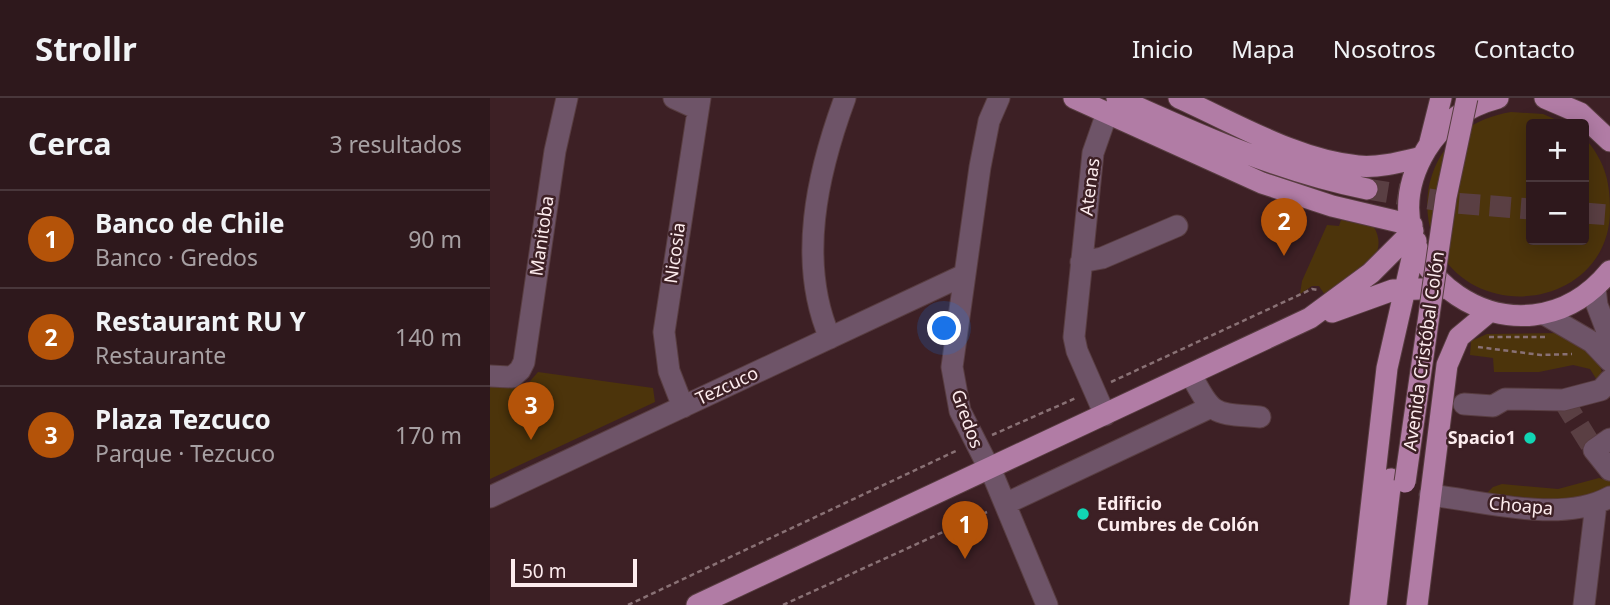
<!DOCTYPE html>
<html lang="es">
<head>
<meta charset="utf-8">
<style>
	body { margin:0; font-family:"Noto Sans",sans-serif; background:#3a2529; color:#f1f3f6 }
	.controls { position:absolute; right:21px; top:21px; display:grid; overflow:hidden; border-radius:7px; box-shadow:0 4px 18px #0003 }
	.controls button { width:63px; height:63px; display:grid; place-items:center; padding:0; border:0; border-bottom:2px solid #49373b; background:#2e181c; color:#f1f3f6; font:35px sans-serif }
	.scale { position:absolute; left:21px; bottom:18px; width:126px; box-sizing:border-box; padding-left:7px; border:4px solid #fdecee; border-top:0; font-size:19px; line-height:24px; white-space:nowrap; color:#fdecee; -webkit-text-stroke:5px #3d2025; paint-order:stroke }
	.you { position:absolute; left:455px; top:231px; width:24px; height:24px; margin:-18px; border:5px solid #fff; border-radius:50%; background:#1a73e8; box-shadow:0 0 0 10px #1a73e833 }
	.badge { display:grid; place-items:center; width:46px; height:46px; border-radius:50%; background:#b45309; color:#fff; font-size:23px; font-weight:700 }
	.pin { position:absolute; translate:-50% -58px; filter:drop-shadow(0 2px 4px #0008) }
	.pin::after { content:''; position:absolute; top:37px; width:24px; height:21px; background:inherit; clip-path:polygon(0 0,100% 0,50% 100%) }
	.list { margin:0; padding:0; list-style:none }
	h2 { display:flex; justify-content:space-between; align-items:center; height:91px; margin:0; padding:0 28px; font-size:30px }
	h2 small { font-size:23px; font-weight:400; color:#a7a0a3 }
	.list li { display:grid; grid-template-columns:46px 1fr auto; gap:21px; align-items:center; box-sizing:border-box; height:98px; padding:0 28px; border-top:2px solid #49373b }
	.list b { display:block; font-size:26px; white-space:nowrap }
	.list p { margin:0; font-size:23px; white-space:nowrap; color:#a7a0a3 }
	.list em { font-size:23px; font-style:normal; color:#a7a0a3 }
	.map { position:relative; flex:none; width:1120px; height:507px; overflow:hidden }
	header { display:flex; align-items:center; gap:42px; box-sizing:border-box; height:98px; padding:0 35px; background:#2e181c; border-bottom:2px solid #49373b }
	header strong { font-size:33px }
	nav { display:flex; gap:38px; margin-inline-start:auto; font-size:24px }
	main { display:flex }
	aside { flex:1; background:#2e181c }
	.map>svg:first-child { display:block }
	.green { fill:#4c340b }
	.lines { fill:none; stroke-linecap:round; stroke-linejoin:round }
	.minor-tunnel { stroke:#5a3f43; stroke-width:21; stroke-dasharray:21 10; stroke-linecap:butt }
	.major-tunnel { stroke:#5a3f43; stroke-width:21; stroke-dasharray:21 10; stroke-linecap:butt }
	.minor-casing { stroke:#583d41; stroke-width:23 }
	.major-casing { stroke:#583d41; stroke-width:23 }
	.path { stroke:#897175; stroke-width:2.5; stroke-dasharray:5 3.5; stroke-linecap:butt }
	.minor { stroke:#6e5468; stroke-width:21 }
	.major { stroke:#b17ca5; stroke-width:21 }
	.major-bridge-casing { stroke:#583d41; stroke-width:23; stroke-linecap:butt }
	.major-bridge { stroke:#b17ca5; stroke-width:21 }
	.poi-dot { fill:#11d5b4; stroke:#3d2025; stroke-width:2.5 }
	.labels { text-anchor:middle; stroke-width:5; stroke-linejoin:round; paint-order:stroke }
	.street-label { font-size:18px; fill:#fdecee; stroke:#3d2025 }
	.poi-label { font-size:18px; font-weight:bold; fill:#fdecee; stroke:#3d2025; text-anchor:end }
</style>
</head>
<body>
<header>
<strong>Strollr</strong>
<nav><a>Inicio</a><a>Mapa</a><a>Nosotros</a><a>Contacto</a></nav>
</header>
<main>
<aside>
<h2>Cerca<small>3 resultados</small></h2>
<ul class="list">
<li><span class="badge">1</span><div><b>Banco de Chile</b><p>Banco · Gredos</p></div><em>90 m</em></li>
<li><span class="badge">2</span><div><b>Restaurant RU Y</b><p>Restaurante</p></div><em>140 m</em></li>
<li><span class="badge">3</span><div><b>Plaza Tezcuco</b><p>Parque · Tezcuco</p></div><em>170 m</em></li>
</ul>
</aside>
<div class="map">
<svg width="1120" height="507" viewBox="0 0 1120 507">
	<rect width="100%" height="100%" fill="#3d2025"/>
	<path class="green" d="M 1021,14 L 1053,16 L 1076,26 L 1041,26 L 1041,142 L 1094,142 L 1094,39 C 1114,62 1120,81 1120,112 C 1120,211 978,231 943,140 C 936,120 935,97 942,77 C 954,41 984,20 1021,14 Z
		M 851,122 L 884,129 C 903,163 858,182 835,197 L 829,188 L 822,188 L 810,196 L 812,183 L 837,127 L 849,128 Z
		M 1069,235 C 1089,244 1120,260 1110,287 L 1100,271 L 1083,267 L 1049,274 L 1004,274 L 1003,260 L 980,257 L 981,243 L 997,236 Z
		M 48,274 L 163,290 L 165,304 L 0,381 L 0,284 L 35,289 Z
		M 1109,380 L 1120,383 L 1120,388 C 1082,409 1038,399 997,395 L 1003,389 L 1012,386 L 1068,391 Z"/>
	<g class="lines">
		<path class="minor-tunnel" d="M 1073,302 L 1104,352"/>
		<path class="major-tunnel" d="M 877,91 L 964,105 L 1041,111
			M 1094,115 L 1120,117"/>
		<defs>
			<path id="minor" d="M 184,0 L 208,11
				M 509,0 L 499,23 L 490,69 L 462,269 L 470,313 L 505,382 L 557,507
				M 591,164 L 612,160 L 687,128
				M 1105,190 L 1107,207 L 1120,241
				M 1054,216 L 1102,244 L 1120,263
				M 340,240 C 307,164 327,76 355,0
				M 701,277 C 724,319 723,315 770,319
				M 0,278 L 22,279 L 30,272 L 34,264 L 65,53 L 77,0
				M 974,306 L 1003,308 L 1015,301 L 1073,302 L 1111,292 L 1120,282
				M 193,309 L 179,273 L 174,234 L 210,0
				M 615,317 L 587,253 L 584,239 L 603,55 L 617,15
				M 1120,341 L 1104,352 L 1120,372
				M 940,397 C 993,403 1071,426 1120,399
				M 0,399 L 474,177
				M 515,406 L 719,310
				M 1094,507 L 1106,406"/>
			<path id="major" d="M 584,0 L 772,85 L 842,108 L 922,127
				M 627,0 C 709,37 788,73 877,91
				M 689,0 C 745,25 806,62 868,68 C 889,70 911,64 932,59
				M 1008,0 C 978,8 952,25 936,52 C 865,169 1030,283 1120,173
				M 1055,0 L 1090,15 L 1120,43
				M 940,44 L 951,0
				M 842,214 L 903,192 L 956,190
				M 207,507 L 820,220 L 881,175 L 923,133
				M 870,507 L 897,270 L 926,143
				M 886,507 L 901,381
				M 927,507 L 957,267 L 969,239 L 999,214"/>
		</defs>
		<use href="#minor" class="minor-casing"/>
		<use href="#major" class="major-casing"/>
		<path class="path" d="M 999,239 L 1055,239
			M 988,249 L 1051,257 L 1082,256
			M 621,284 L 822,191 L 828,192
			M 502,337 L 586,300
			M 138,507 L 468,352
			M 293,507 L 497,414"/>
		<use href="#minor" class="minor"/>
		<use href="#major" class="major"/>
		<defs>
			<path id="major-bridge" d="M 915,384 L 956,99 L 977,0"/>
		</defs>
		<use href="#major-bridge" class="major-bridge-casing"/>
		<use href="#major-bridge" class="major-bridge"/>
	</g>
	<g class="poi-dot">
		<circle cx="1040" cy="340" r="7"/>
		<circle cx="593" cy="416" r="7"/>
	</g>
	<g class="labels">
		<g class="street-label">
			<text transform="translate(600 89) rotate(-83)" y="6">Atenas</text>
			<text transform="translate(52 138) rotate(-82)" y="6">Manitoba</text>
			<text transform="translate(185 155) rotate(-82)" y="6">Nicosia</text>
			<text transform="translate(934 253) rotate(-82)" y="6">Avenida Cristóbal Colón</text>
			<text transform="translate(237 288) rotate(-25)" y="6">Tezcuco</text>
			<text transform="translate(477 321) rotate(70)" y="6">Gredos</text>
			<text transform="translate(1031 408) rotate(5)" y="6">Choapa</text>
		</g>
		<g class="poi-label">
			<text x="1026" y="346">Spacio1</text>
			<text x="607" y="412" text-anchor="start">Edificio<tspan x="607" dy="21">Cumbres de Colón</tspan></text>
		</g>
	</g>
</svg>
<div class="controls">
<button>+</button>
<button>−</button>
</div>
<div class="scale">50 m</div>
<div class="you"></div>
<div class="pin badge" style="left:475px;top:461px">1</div>
<div class="pin badge" style="left:794px;top:158px">2</div>
<div class="pin badge" style="left:41px;top:342px">3</div>
</div>
</main>
</body>
</html>
